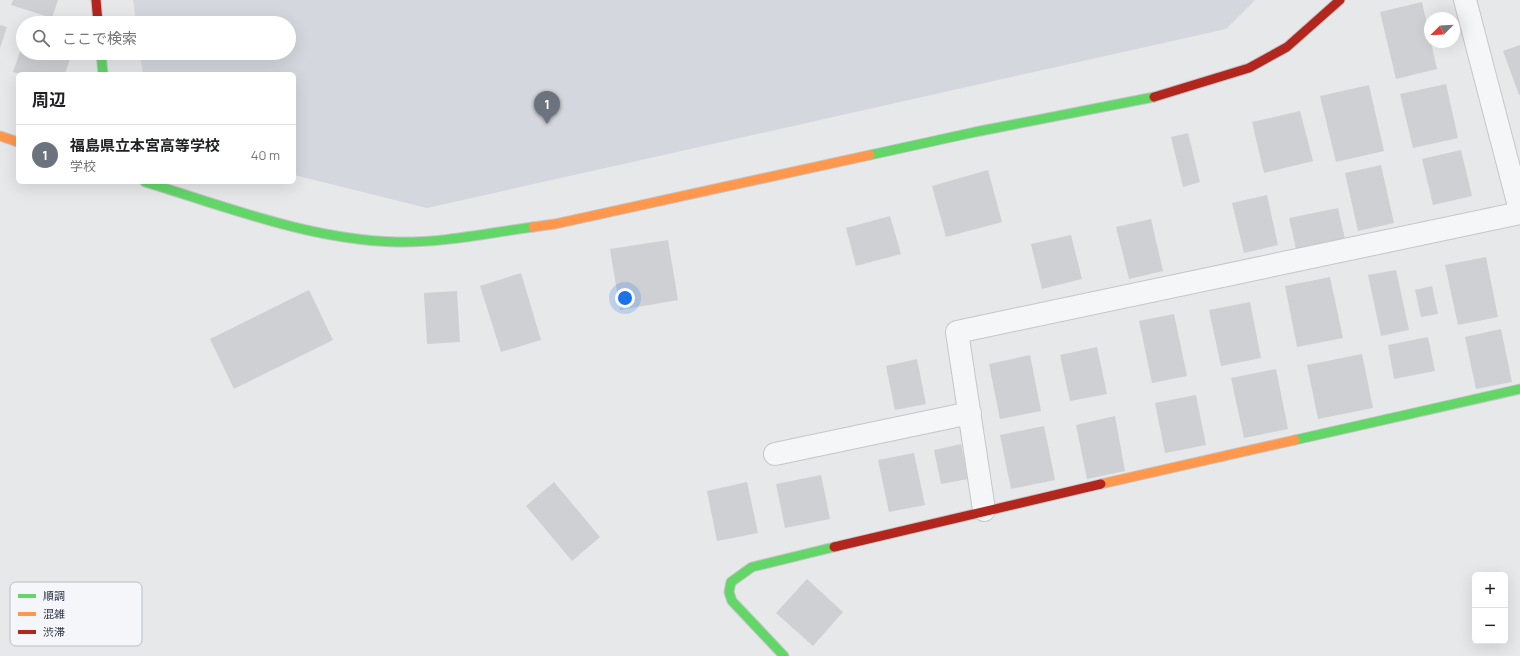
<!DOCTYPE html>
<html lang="ja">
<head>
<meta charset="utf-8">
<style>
	body { margin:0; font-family:Manrope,"Noto Sans JP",sans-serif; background:#f6f6f6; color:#202124 }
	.controls { position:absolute; right:12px; bottom:12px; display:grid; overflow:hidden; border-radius:6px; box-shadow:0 4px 16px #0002 }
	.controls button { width:36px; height:36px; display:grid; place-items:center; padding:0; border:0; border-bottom:1px solid #e0e0e0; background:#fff; color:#202124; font:20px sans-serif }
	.compass { position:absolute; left:1424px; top:12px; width:36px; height:36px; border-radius:50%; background:#fff; box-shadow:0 4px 16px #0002; rotate:246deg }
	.you { position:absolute; left:625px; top:298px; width:14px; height:14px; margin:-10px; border:3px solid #fff; border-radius:50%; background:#1a73e8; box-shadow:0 0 0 6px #1a73e833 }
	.badge { display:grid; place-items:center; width:26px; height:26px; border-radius:50%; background:#6c737f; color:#fff; font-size:13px; font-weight:700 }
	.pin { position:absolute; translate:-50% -33px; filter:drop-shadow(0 1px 2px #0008) }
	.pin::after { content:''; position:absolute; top:21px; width:14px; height:12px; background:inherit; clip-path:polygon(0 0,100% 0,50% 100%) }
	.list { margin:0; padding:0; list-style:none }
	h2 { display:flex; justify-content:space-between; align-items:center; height:52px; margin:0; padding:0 16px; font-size:17px }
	h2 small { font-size:13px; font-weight:400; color:#757577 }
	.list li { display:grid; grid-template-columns:26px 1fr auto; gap:12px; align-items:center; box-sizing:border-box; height:60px; padding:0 16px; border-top:1px solid #e0e0e0 }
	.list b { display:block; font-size:15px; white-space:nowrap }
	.list p { margin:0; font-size:13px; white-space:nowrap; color:#757577 }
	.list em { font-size:13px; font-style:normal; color:#757577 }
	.icon { flex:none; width:22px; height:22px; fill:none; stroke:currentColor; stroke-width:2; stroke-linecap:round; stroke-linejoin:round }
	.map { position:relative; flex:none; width:1520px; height:656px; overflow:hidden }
	.search { position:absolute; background:#fff; box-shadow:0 4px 16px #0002; left:16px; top:16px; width:280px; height:44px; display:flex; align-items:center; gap:10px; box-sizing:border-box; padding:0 14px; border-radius:22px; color:#757577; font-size:15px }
	.panel { position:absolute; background:#fff; box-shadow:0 4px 16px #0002; left:16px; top:72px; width:280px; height:112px; border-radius:6px }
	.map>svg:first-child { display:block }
	.built { fill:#d4d7dd }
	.building { fill:#ced0d3 }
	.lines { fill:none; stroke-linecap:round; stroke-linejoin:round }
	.street-casing { stroke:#c4c6c8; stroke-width:24 }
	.fast-casing { stroke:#c4c6c8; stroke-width:11 }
	.slow-casing { stroke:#c4c6c8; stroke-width:11 }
	.jam-casing { stroke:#c4c6c8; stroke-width:11 }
	.street { stroke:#f5f6f7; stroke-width:22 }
	.fast { stroke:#63d668; stroke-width:9 }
	.slow { stroke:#ff974d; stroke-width:9 }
	.jam { stroke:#b3261e; stroke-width:9 }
	.key { fill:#f4f6f9; stroke:#b8bcc3; stroke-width:1 }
	.key-label { font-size:11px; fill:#2b3445 }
</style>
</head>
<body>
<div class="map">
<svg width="1520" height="656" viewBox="0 0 1520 656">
	<rect width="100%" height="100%" fill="#e6e8ea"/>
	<path class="built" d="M 133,0 L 1255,0 L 1226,29 L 427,208 L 294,175 L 294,74 L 143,74 L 140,53 L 289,53 L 289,23 L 136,23 Z"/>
	<path class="building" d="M 13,0 L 58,0 L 52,18 L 11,5 Z
		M 1422,2 L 1437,69 L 1396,79 L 1380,12 Z
		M 0,25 L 7,27 L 0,48 Z
		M 23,43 L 23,53 L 72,53 L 65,74 L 21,74 L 13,72 Z
		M 1520,45 L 1520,95 L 1519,95 L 1503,51 Z
		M 1446,84 L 1458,138 L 1413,148 L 1400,94 Z
		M 1369,85 L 1384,151 L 1336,162 L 1320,96 Z
		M 1300,111 L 1313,161 L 1264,173 L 1252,122 Z
		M 1188,133 L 1200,182 L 1183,187 L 1171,137 Z
		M 1461,150 L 1472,196 L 1433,205 L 1422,159 Z
		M 1381,165 L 1394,223 L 1358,231 L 1345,173 Z
		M 988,170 L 1002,222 L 946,237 L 932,186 Z
		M 1267,195 L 1278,245 L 1244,253 L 1232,203 Z
		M 1338,208 L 1345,239 L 1296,249 L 1289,218 Z
		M 890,216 L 901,254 L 856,266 L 846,228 Z
		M 1151,219 L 1163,271 L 1129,279 L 1116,227 Z
		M 1071,235 L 1082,279 L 1042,289 L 1031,244 Z
		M 668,240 L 678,300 L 620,310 L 610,249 Z
		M 1486,257 L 1498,317 L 1458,325 L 1445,265 Z
		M 1396,270 L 1409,330 L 1381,336 L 1368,275 Z
		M 521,273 L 541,340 L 501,352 L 480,286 Z
		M 1330,277 L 1343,338 L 1297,347 L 1285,286 Z
		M 1432,286 L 1438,314 L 1421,317 L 1415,290 Z
		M 309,290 L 333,340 L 234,389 L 210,339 Z
		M 457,291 L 460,342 L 427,344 L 424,293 Z
		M 1250,302 L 1261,358 L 1221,366 L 1209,310 Z
		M 1174,314 L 1187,376 L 1152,383 L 1139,321 Z
		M 1501,329 L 1512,382 L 1476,389 L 1465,337 Z
		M 1428,337 L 1435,371 L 1394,379 L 1388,345 Z
		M 1097,347 L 1107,394 L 1070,401 L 1060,355 Z
		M 1362,354 L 1373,408 L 1318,419 L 1307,365 Z
		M 1030,355 L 1041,411 L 1000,419 L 989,364 Z
		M 917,359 L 926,404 L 895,410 L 886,366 Z
		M 1276,369 L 1288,429 L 1244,438 L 1231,378 Z
		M 1196,395 L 1206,445 L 1165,453 L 1155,403 Z
		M 1115,416 L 1125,471 L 1087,479 L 1076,425 Z
		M 1044,426 L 1055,480 L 1011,489 L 1000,435 Z
		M 961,444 L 968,479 L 941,484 L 934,450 Z
		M 914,453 L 925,505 L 889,512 L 878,460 Z
		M 821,475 L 830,519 L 785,528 L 776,484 Z
		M 554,482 L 600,537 L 572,561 L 526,506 Z
		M 747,482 L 758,533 L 717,541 L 707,491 Z
		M 807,579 L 843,612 L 813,646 L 776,613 Z"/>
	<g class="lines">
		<defs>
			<path id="street" d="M 1465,0 L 1520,210
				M 775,454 L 970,413
				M 984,510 L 957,332 L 1520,213"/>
			<path id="fast" d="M 101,53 L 103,74
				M 870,155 L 975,132 L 1154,97
				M 145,182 C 227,207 311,240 397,242 C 442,243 488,233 533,227
				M 1295,440 L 1520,389
				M 784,656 L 732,601 L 729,592 L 731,582 L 752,567 L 834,547"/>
			<path id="slow" d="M 0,136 L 18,142
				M 533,227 L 555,224 L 870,155
				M 1101,484 L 1295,440"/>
			<path id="jam" d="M 96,0 L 98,23
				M 1154,97 L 1249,68 L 1287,47 L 1340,0
				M 834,547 L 1101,484"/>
		</defs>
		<use href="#street" class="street-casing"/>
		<use href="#fast" class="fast-casing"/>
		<use href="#slow" class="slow-casing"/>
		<use href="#jam" class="jam-casing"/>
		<use href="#street" class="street"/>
		<use href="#fast" class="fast"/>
		<use href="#slow" class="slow"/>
		<use href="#jam" class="jam"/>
	</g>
	<rect x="10" y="582" width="132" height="64" rx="6" class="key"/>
	<rect x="18" y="594" width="18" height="4" fill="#63d668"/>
	<rect x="18" y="612" width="18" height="4" fill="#ff974d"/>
	<rect x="18" y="630" width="18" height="4" fill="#b3261e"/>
	<g class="key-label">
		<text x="43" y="600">順調</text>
		<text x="43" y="618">混雑</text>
		<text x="43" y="636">渋滞</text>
	</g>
</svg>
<div class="controls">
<button>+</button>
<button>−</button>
</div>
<svg class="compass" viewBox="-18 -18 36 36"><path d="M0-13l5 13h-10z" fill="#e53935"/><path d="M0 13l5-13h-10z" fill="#757577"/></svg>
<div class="you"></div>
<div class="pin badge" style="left:547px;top:124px">1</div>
<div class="search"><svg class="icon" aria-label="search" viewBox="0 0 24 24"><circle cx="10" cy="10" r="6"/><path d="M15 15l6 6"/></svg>ここで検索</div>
<section class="panel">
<h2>周辺<small></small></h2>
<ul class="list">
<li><span class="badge">1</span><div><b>福島県立本宮高等学校</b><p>学校</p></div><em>40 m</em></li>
</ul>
</section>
</div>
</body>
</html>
